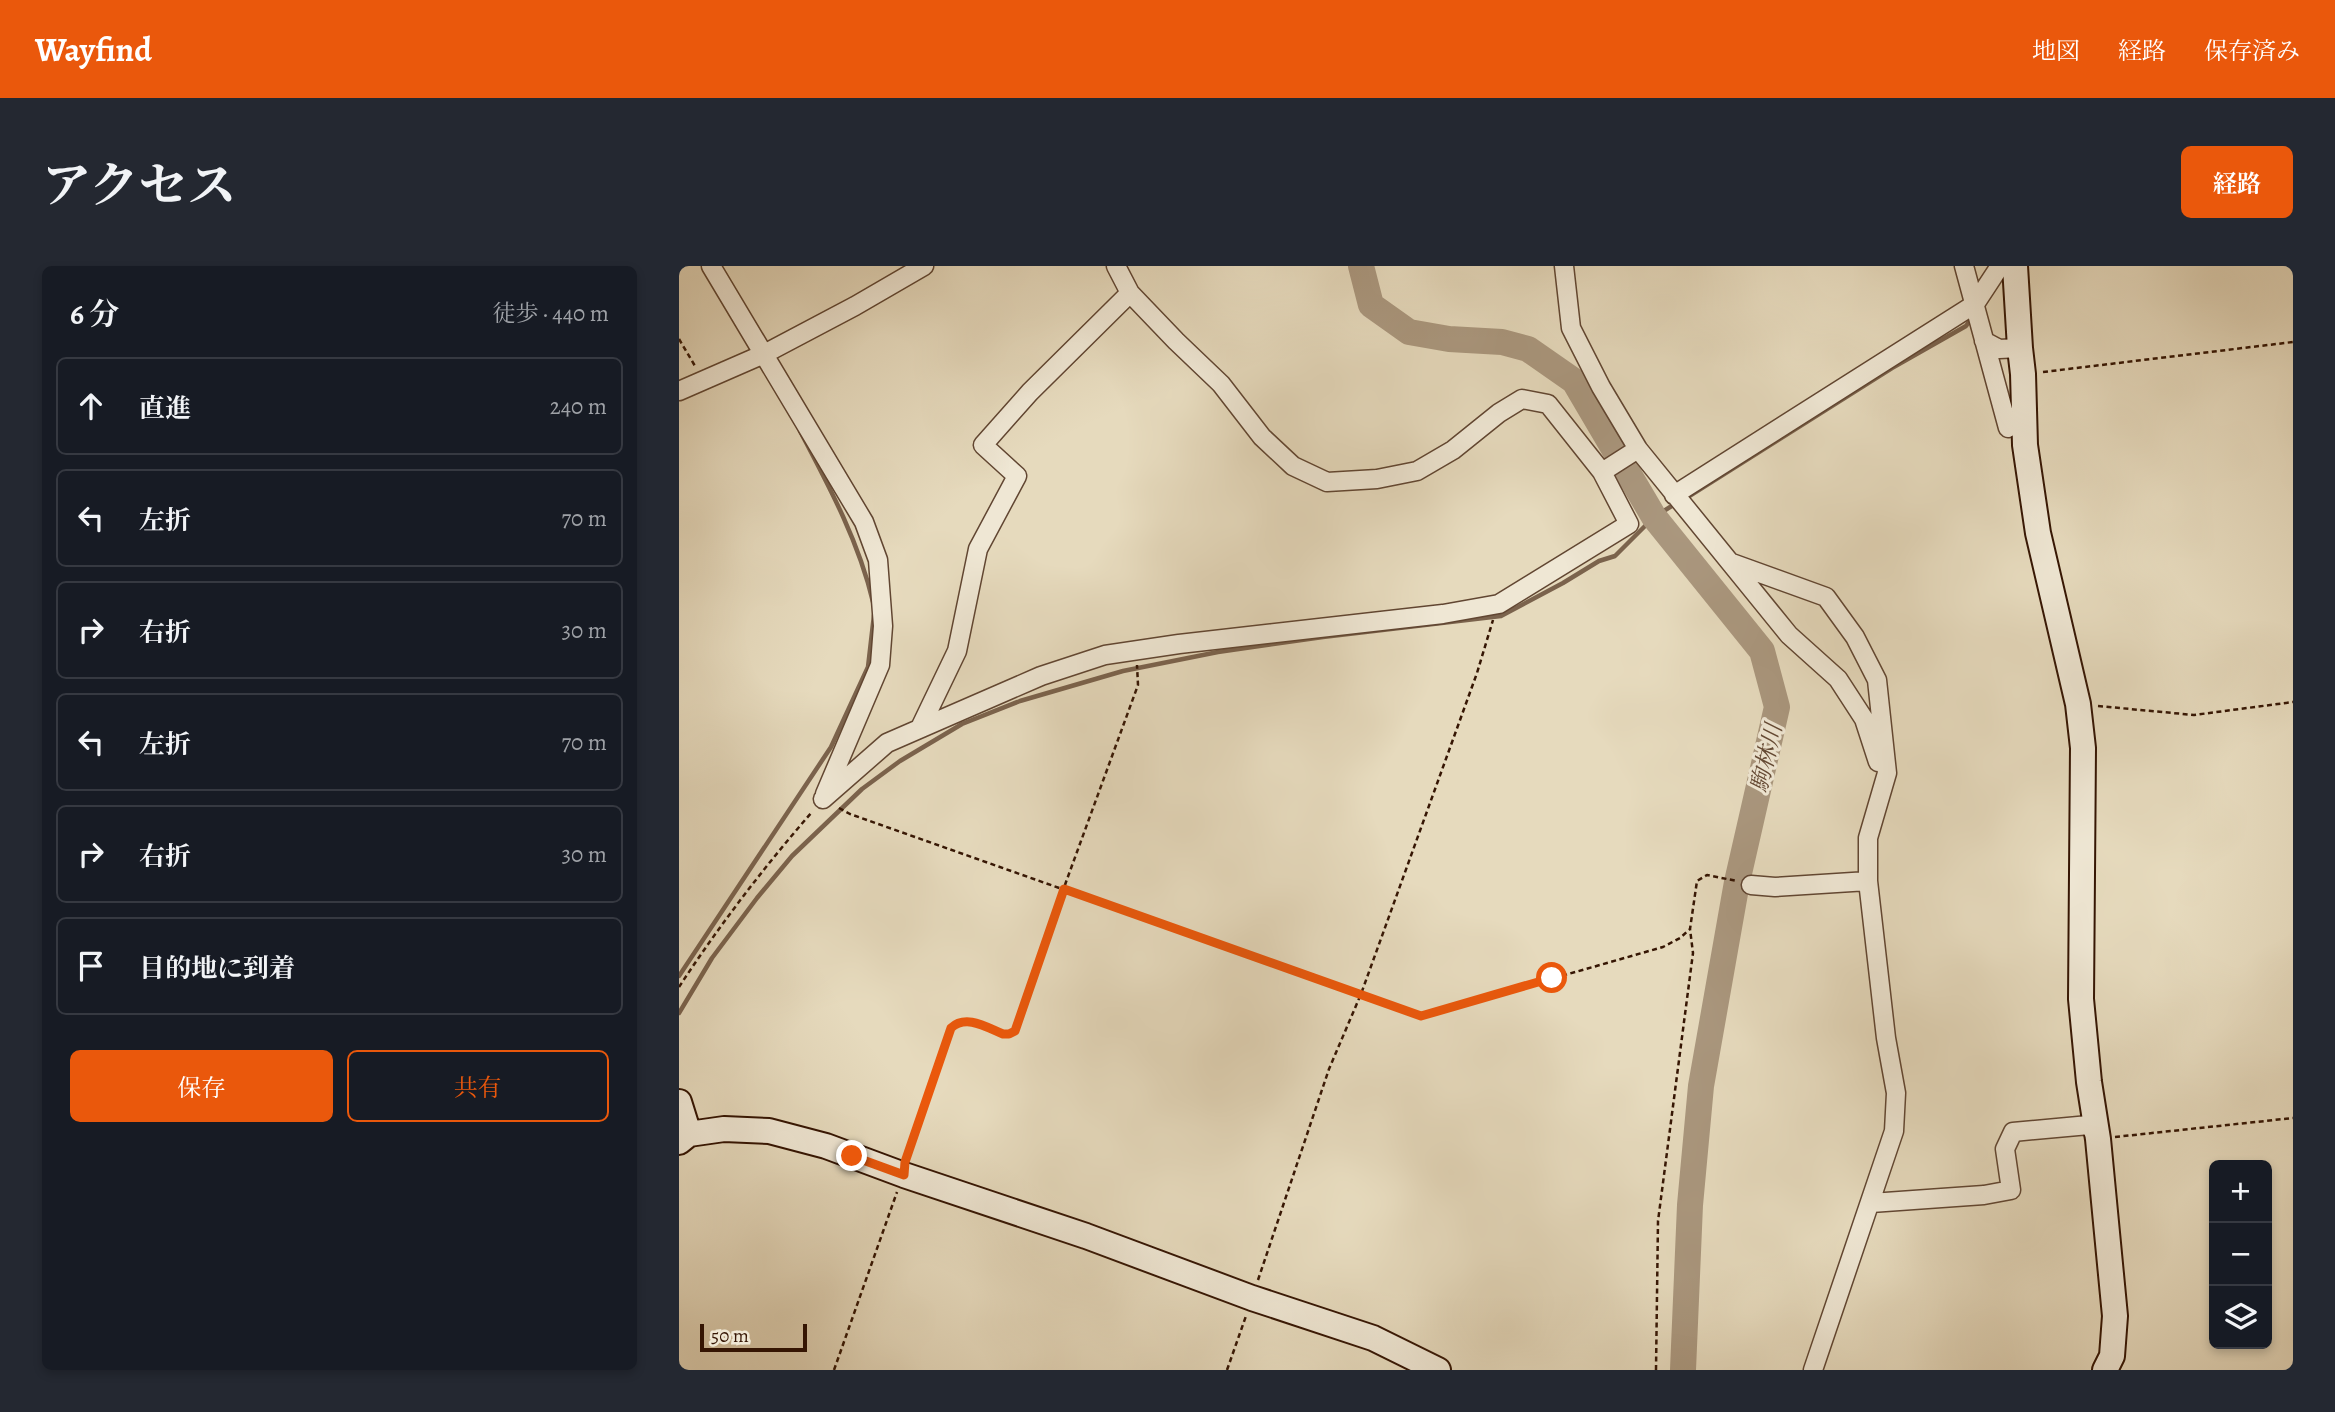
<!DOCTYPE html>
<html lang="ja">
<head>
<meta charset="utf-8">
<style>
	body { margin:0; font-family:Alegreya,"Noto Serif JP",serif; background:#242831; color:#f1f3f6 }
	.controls { position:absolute; right:21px; bottom:21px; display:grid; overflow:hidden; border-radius:10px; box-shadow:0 4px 10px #0003 }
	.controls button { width:63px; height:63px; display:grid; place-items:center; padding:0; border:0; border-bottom:2px solid #363941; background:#171b24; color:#f1f3f6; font:35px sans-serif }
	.scale { position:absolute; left:21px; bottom:18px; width:107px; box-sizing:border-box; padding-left:7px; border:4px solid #351503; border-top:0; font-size:19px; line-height:24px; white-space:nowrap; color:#351503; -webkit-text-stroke:5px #efe7d4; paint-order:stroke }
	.stop { position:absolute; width:21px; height:21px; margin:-16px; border:5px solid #ea580c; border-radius:50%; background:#fff }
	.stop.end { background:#ea580c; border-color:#fff; box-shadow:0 2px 7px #0008 }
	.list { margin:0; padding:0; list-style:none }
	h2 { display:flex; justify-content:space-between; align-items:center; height:91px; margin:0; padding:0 28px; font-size:30px }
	h2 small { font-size:23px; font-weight:400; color:#9ea1a6 }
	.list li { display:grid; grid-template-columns:46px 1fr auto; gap:21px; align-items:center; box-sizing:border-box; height:98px; margin:0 14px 14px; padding:0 14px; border:2px solid #363941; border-radius:10px }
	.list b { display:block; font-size:26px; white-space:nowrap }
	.list em { font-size:23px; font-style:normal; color:#9ea1a6 }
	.actions { display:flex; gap:14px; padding:21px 28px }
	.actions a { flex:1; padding:16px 0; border:2px solid #ea580c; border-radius:10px; text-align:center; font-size:24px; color:#ea580c }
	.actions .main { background:#ea580c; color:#fff }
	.icon { flex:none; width:38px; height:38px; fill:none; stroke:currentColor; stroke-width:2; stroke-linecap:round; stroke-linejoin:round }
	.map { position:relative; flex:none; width:1614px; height:1104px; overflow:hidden; border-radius:10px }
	header { display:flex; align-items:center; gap:42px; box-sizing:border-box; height:98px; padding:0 35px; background:#ea580c; color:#fff }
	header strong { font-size:33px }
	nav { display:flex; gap:38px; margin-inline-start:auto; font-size:24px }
	.intro { display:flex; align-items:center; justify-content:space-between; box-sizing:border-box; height:168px; padding:0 42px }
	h1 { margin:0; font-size:49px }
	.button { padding:18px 32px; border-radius:10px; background:#ea580c; color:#fff; font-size:24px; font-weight:700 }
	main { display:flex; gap:42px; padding:0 42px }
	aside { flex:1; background:#171b24; border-radius:10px; box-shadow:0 4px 10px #0003 }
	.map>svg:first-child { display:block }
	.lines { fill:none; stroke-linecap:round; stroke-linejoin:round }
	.stream { stroke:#7b634d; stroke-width:4.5 }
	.river { stroke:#aa977e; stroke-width:26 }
	.street-casing { stroke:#614632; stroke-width:21 }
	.secondary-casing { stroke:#351503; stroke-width:28 }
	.path { stroke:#351503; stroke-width:2.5; stroke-dasharray:5 3.5; stroke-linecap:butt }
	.street { stroke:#efe7d4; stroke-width:18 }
	.secondary { stroke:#efe7d4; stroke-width:24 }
	.route { stroke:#ea580c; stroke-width:9 }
	.labels { text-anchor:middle; stroke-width:6; stroke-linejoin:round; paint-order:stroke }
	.water-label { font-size:23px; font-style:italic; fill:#644934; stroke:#efe7d4 }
</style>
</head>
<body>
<header>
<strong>Wayfind</strong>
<nav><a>地図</a><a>経路</a><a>保存済み</a></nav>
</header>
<div class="intro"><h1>アクセス</h1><a class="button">経路</a></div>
<main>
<aside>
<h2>6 分<small>徒歩 · 440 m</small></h2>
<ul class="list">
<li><svg class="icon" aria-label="ahead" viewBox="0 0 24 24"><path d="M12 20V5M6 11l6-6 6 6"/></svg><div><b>直進</b></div><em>240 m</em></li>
<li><svg class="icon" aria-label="left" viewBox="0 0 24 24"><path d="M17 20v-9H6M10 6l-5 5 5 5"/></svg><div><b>左折</b></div><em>70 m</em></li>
<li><svg class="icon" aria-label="right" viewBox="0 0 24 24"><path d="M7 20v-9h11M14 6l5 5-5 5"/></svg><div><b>右折</b></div><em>30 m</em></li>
<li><svg class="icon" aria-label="left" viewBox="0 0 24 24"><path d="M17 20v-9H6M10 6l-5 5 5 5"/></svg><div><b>左折</b></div><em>70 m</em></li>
<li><svg class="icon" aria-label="right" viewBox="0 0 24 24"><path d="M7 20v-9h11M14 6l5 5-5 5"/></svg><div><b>右折</b></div><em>30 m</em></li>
<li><svg class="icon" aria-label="arrive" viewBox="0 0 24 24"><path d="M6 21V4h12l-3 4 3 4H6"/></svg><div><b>目的地に到着</b></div></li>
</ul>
<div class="actions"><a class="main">保存</a><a>共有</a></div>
</aside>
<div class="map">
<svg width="1614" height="1104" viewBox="0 0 1614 1104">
	<rect width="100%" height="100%" fill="#e6dabd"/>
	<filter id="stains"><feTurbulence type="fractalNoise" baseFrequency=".00286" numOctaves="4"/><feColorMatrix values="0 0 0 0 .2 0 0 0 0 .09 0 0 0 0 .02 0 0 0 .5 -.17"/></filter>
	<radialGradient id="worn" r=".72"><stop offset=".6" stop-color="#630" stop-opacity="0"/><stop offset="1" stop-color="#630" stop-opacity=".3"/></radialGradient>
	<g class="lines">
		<path class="stream" d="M 121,165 C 150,220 180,276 194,336
			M 1004,234 L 1213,102 L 1287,60 L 1294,50
			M 0,710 L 152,481 L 189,401 L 195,349
			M 0,747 L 33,692 L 78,632 L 113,590 L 183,523 L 221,495 L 283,458 L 341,435 L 444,405 L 539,386 L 644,371 L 822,350 L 884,317 L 920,295 L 936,290 L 975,251 L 996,238"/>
		<path class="river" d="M 682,0 L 692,39 L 730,66 L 770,73 L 823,76 L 849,83 L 895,115 L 975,251 L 1083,385 L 1098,441 L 1058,616 L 1022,820 L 1011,939 L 1004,1104"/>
		<defs>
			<path id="street" d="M 32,0 L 185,256 L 199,294 L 204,360 L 201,399 L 146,528
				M 885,0 L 892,62 L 922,121 L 959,183 L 1110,369 L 1159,413 L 1185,453 L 1199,496
				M 1285,0 L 1329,162
				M 1305,75 L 1320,83 L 1341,82
				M 0,125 L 85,88 L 176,40 L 245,0
				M 923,206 L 959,183
				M 995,229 L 1296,38 L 1321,0
				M 1053,297 L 1147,331 L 1176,371 L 1198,414 L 1208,507 L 1189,572 L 1189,615 L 1207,772 L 1217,827 L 1215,865 L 1134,1104
				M 241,462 L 278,385 L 299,283 L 338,210 L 304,179 L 351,126 L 451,27
				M 144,533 L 208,477 L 362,410 L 426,389 L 500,378 L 764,348 L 820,338 L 950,258 L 923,206 L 869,138 L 843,133 L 820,147 L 774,184 L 738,205 L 698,213 L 648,216 L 614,200 L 583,171 L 542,118 L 497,75 L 451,27 L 437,0
				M 1072,619 L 1096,621 L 1189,615
				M 1192,937 L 1305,929 L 1332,924 L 1326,883 L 1334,866 L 1410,859 L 1419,873"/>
			<path id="secondary" d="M 1336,0 L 1341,82 L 1344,108 L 1346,179 L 1359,267 L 1399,438 L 1404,482 L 1402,733 L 1410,816 L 1419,873 L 1436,1050 L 1433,1090 L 1426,1104
				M 0,836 L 10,868
				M 0,876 L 10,868 L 45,863 L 90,865 L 147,880 L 225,909 L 407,970 L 573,1032 L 694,1072 L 759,1104"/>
		</defs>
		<use href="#street" class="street-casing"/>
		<use href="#secondary" class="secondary-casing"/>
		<path class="path" d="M 0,73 L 16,100
			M 1364,106 L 1614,76
			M 1419,440 L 1515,449 L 1614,436
			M 160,542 L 171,548 L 742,750 L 984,681 L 1001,672 L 1011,663 L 1018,615 L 1028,609 L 1058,615
			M 0,721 C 40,660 85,601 133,546
			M 1436,871 L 1614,852
			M 229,889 L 272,762 C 287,747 306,761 324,768 L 330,768 L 336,765 L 387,616 L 459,419 L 458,399
			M 579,1014 L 650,803 L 682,728 L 798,407 L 814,354
			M 155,1104 L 218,926
			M 548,1104 L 567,1050
			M 977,1104 L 979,955 L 1014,687 L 1011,663"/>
		<use href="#street" class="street"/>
		<use href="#secondary" class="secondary"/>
	</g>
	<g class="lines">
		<path class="route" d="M 173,890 L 225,909 L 226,896 L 272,762 C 287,748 307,761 324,768 L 330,768 L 336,765 L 385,623 L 742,750 L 873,712"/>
	</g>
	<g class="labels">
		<g class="water-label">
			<text transform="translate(1087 492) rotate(-77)" y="8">駒林川</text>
		</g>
	</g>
	<rect width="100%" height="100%" filter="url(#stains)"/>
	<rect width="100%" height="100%" fill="url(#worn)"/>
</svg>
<div class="controls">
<button>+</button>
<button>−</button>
<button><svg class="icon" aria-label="layers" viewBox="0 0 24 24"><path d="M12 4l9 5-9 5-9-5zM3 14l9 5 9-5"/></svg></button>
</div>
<div class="scale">50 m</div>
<div class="stop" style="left:873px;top:712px"></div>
<div class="stop end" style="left:173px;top:890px"></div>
</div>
</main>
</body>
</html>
